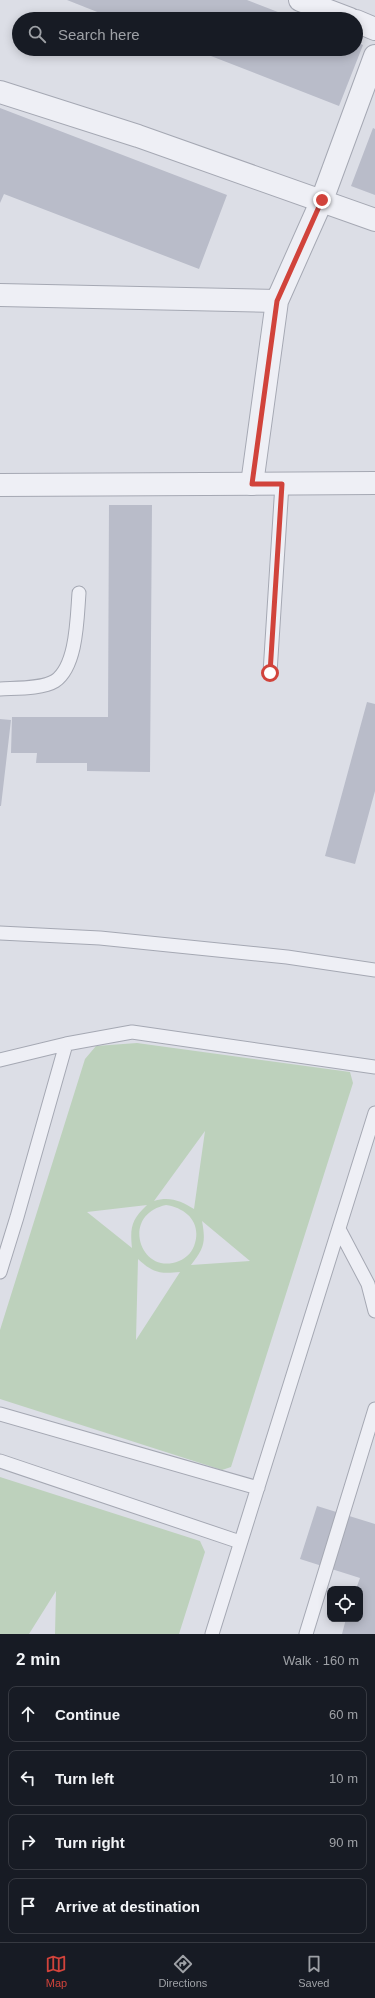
<!DOCTYPE html>
<html lang="en">
<head>
<meta charset="utf-8">
<style>
	body { margin:0; font-family:Helvetica,sans-serif; background:#20242c; color:#f1f3f6 }
	.controls { position:absolute; right:12px; bottom:12px; display:grid; overflow:hidden; border-radius:8px; box-shadow:0 2px 10px #0003 }
	.controls button { width:36px; height:36px; display:grid; place-items:center; padding:0; border:0; border-bottom:1px solid #363941; background:#171b24; color:#f1f3f6; font:20px sans-serif }
	.stop { position:absolute; width:12px; height:12px; margin:-9px; border:3px solid #d1433b; border-radius:50%; background:#fff }
	.stop.end { background:#d1433b; border-color:#fff; box-shadow:0 1px 4px #0008 }
	.list { margin:0; padding:0; list-style:none }
	h2 { display:flex; justify-content:space-between; align-items:center; height:52px; margin:0; padding:0 16px; font-size:17px }
	h2 small { font-size:13px; font-weight:400; color:#9ea1a6 }
	.list li { display:grid; grid-template-columns:26px 1fr auto; gap:12px; align-items:center; box-sizing:border-box; height:56px; margin:0 8px 8px; padding:0 8px; border:1px solid #363941; border-radius:8px }
	.list b { display:block; font-size:15px; white-space:nowrap }
	.list em { font-size:13px; font-style:normal; color:#9ea1a6 }
	.icon { flex:none; width:22px; height:22px; fill:none; stroke:currentColor; stroke-width:2; stroke-linecap:round; stroke-linejoin:round }
	.map { position:relative; flex:none; width:375px; height:1634px; overflow:hidden }
	.search { position:absolute; background:#171b24; box-shadow:0 2px 10px #0003; left:12px; right:12px; top:12px; height:44px; display:flex; align-items:center; gap:10px; box-sizing:border-box; padding:0 14px; border-radius:22px; color:#9ea1a6; font-size:15px }
	.sheet { height:308px; background:#171b24 }
	nav { display:flex; justify-content:space-around; align-items:center; box-sizing:border-box; height:56px; border-top:1px solid #363941; background:#171b24; font-size:11px; color:#9ea1a6 }
	nav a { display:grid; justify-items:center; gap:2px }
	nav .on { color:#d1433b }
	.map>svg:first-child { display:block }
	.green { fill:#bdd1bc; fill-rule:evenodd }
	.building { fill:#b9bcc9 }
	.lines { fill:none; stroke-linecap:round; stroke-linejoin:round }
	.service-casing { stroke:#a5a8b3; stroke-width:15 }
	.minor-casing { stroke:#a5a8b3; stroke-width:24 }
	.tertiary-casing { stroke:#a5a8b3; stroke-width:24 }
	.service { stroke:#eeeff5; stroke-width:13 }
	.minor { stroke:#eeeff5; stroke-width:22 }
	.tertiary { stroke:#eeeff5; stroke-width:22 }
	.route { stroke:#d1433b; stroke-width:5 }
</style>
</head>
<body>
<div class="map">
<svg width="375" height="1634" viewBox="0 0 375 1634">
	<rect width="100%" height="100%" fill="#dcdee6"/>
	<path class="green" d="M 137,1043 L 350,1072 L 353,1083 L 231,1467 L 222,1470 L 0,1399 L 0,1330 L 85,1059 L 96,1046 ZM 205,1131 L 194,1209 C 181,1201 170,1196 154,1201 ZM 147,1205 C 131,1220 130,1228 132,1248 L 87,1212 ZM 166,1205 C 186,1208 201,1222 195,1243 C 193,1251 187,1258 179,1261 C 141,1277 119,1215 166,1205 ZM 202,1221 L 250,1261 L 191,1265 C 204,1248 206,1243 202,1221 ZM 138,1259 C 153,1273 160,1274 180,1272 L 136,1340 Z
		M 0,1477 L 200,1541 L 205,1552 L 179,1634 L 55,1634 L 56,1591 L 29,1634 L 0,1634 Z"/>
	<path class="building" d="M 67,0 L 247,0 L 296,19 L 115,19 Z
		M 356,42 L 363,45 L 339,106 L 193,49 L 356,49 Z
		M 0,108 L 227,195 L 199,269 L 4,194 L 0,203 Z
		M 373,128 L 375,129 L 375,195 L 351,186 Z
		M 109,505 L 152,505 L 150,772 L 87,771 L 87,763 L 36,763 L 37,753 L 11,753 L 12,717 L 108,717 Z
		M 367,702 L 375,704 L 375,791 L 355,864 L 325,856 Z
		M 0,719 L 11,720 L 1,806 L 0,806 Z
		M 317,1506 L 375,1524 L 375,1634 L 342,1634 L 346,1619 L 360,1619 L 360,1589 L 356,1589 L 360,1578 L 300,1559 Z"/>
	<g class="lines">
		<defs>
			<path id="service" d="M 270,673 L 282,484
				M 0,689 C 15,688 42,689 55,681 C 77,666 77,618 79,593
				M 0,933 L 100,938 L 287,957 L 375,970
				M 0,1060 L 66,1044 L 132,1032 L 375,1067
				M 339,1229 L 368,1284 L 375,1311
				M 0,1272 L 17,1217 L 66,1044
				M 0,1414 L 258,1488
				M 0,1461 L 240,1542
				M 212,1634 L 375,1113
				M 306,1634 L 375,1409"/>
			<path id="minor" d="M 300,0 L 350,19
				M 356,21 L 375,29
				M 0,92 L 138,136 L 375,220
				M 0,295 L 277,301
				M 252,484 L 277,301 L 322,200 L 375,56"/>
			<path id="tertiary" d="M 0,485 L 375,483"/>
		</defs>
		<use href="#service" class="service-casing"/>
		<use href="#minor" class="minor-casing"/>
		<use href="#tertiary" class="tertiary-casing"/>
		<use href="#service" class="service"/>
		<use href="#minor" class="minor"/>
		<use href="#tertiary" class="tertiary"/>
	</g>
	<g class="lines">
		<path class="route" d="M 270,673 L 282,484 L 252,484 L 277,301 L 322,200"/>
	</g>
</svg>
<div class="controls">
<button><svg class="icon" aria-label="locate" viewBox="0 0 24 24"><circle cx="12" cy="12" r="6"/><path d="M12 2v4M12 18v4M2 12h4M18 12h4"/></svg></button>
</div>
<div class="stop" style="left:270px;top:673px"></div>
<div class="stop end" style="left:322px;top:200px"></div>
<div class="search"><svg class="icon" aria-label="search" viewBox="0 0 24 24"><circle cx="10" cy="10" r="6"/><path d="M15 15l6 6"/></svg>Search here</div>
</div>
<section class="sheet">
<h2>2 min<small>Walk · 160 m</small></h2>
<ul class="list">
<li><svg class="icon" aria-label="ahead" viewBox="0 0 24 24"><path d="M12 20V5M6 11l6-6 6 6"/></svg><div><b>Continue</b></div><em>60 m</em></li>
<li><svg class="icon" aria-label="left" viewBox="0 0 24 24"><path d="M17 20v-9H6M10 6l-5 5 5 5"/></svg><div><b>Turn left</b></div><em>10 m</em></li>
<li><svg class="icon" aria-label="right" viewBox="0 0 24 24"><path d="M7 20v-9h11M14 6l5 5-5 5"/></svg><div><b>Turn right</b></div><em>90 m</em></li>
<li><svg class="icon" aria-label="arrive" viewBox="0 0 24 24"><path d="M6 21V4h12l-3 4 3 4H6"/></svg><div><b>Arrive at destination</b></div></li>
</ul>
</section>
<nav>
<a class="on"><svg class="icon" aria-label="map" viewBox="0 0 24 24"><path d="M3 6l6-2 6 2 6-2v14l-6 2-6-2-6 2zM9 4v14M15 6v14"/></svg>Map</a>
<a><svg class="icon" aria-label="directions" viewBox="0 0 24 24"><path d="M12 3l9 9-9 9-9-9zM9 14v-3h6M13 9l2 2-2 2"/></svg>Directions</a>
<a><svg class="icon" aria-label="saved" viewBox="0 0 24 24"><path d="M7 4h10v16l-5-4-5 4z"/></svg>Saved</a>
</nav>
</body>
</html>
